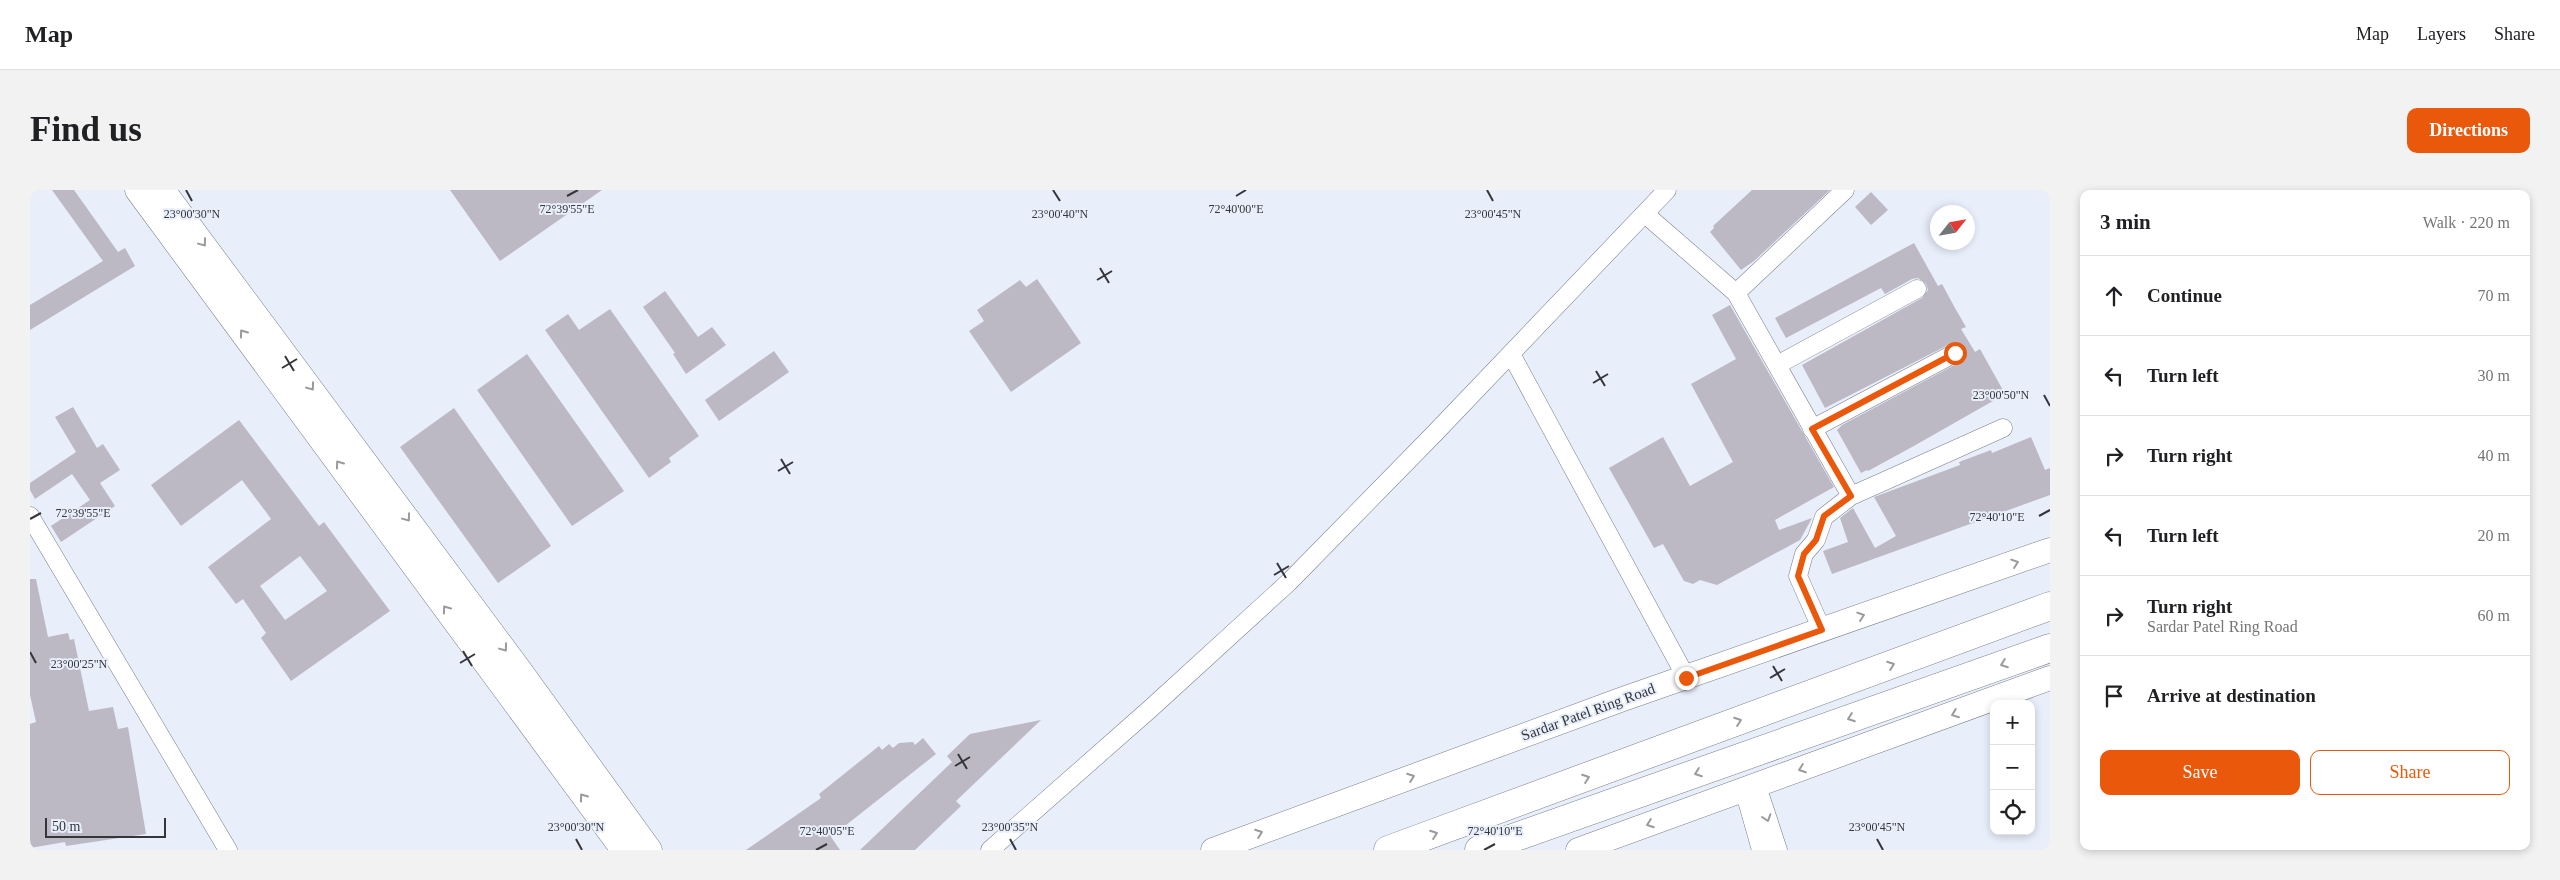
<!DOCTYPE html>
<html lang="en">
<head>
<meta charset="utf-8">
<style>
	body { margin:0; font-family:"Times New Roman",serif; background:#f2f2f2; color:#202124 }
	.controls { position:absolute; right:15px; bottom:15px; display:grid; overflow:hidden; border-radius:10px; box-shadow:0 2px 8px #0003 }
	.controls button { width:45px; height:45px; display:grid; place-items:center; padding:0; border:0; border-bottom:1px solid #e0e0e0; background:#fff; color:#202124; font:25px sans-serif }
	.compass { position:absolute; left:1900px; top:15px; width:45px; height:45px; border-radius:50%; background:#fff; box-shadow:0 2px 8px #0003; rotate:59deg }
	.scale { position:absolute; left:15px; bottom:12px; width:121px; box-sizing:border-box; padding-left:5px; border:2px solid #34363b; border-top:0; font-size:14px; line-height:18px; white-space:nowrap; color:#34363b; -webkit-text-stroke:4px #e8eefa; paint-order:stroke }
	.stop { position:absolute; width:15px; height:15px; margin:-11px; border:4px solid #ea580c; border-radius:50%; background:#fff }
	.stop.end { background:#ea580c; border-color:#fff; box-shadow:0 1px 5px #0008 }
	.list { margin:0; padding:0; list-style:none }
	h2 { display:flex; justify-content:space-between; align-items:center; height:65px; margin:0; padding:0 20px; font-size:21px }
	h2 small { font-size:16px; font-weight:400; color:#757577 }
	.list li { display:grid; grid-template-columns:32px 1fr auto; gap:15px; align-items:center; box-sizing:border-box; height:80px; padding:0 20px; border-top:1px solid #e0e0e0 }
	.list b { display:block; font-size:19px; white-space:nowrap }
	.list p { margin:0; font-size:16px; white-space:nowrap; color:#757577 }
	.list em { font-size:16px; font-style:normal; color:#757577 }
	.actions { display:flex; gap:10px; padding:15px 20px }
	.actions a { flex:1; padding:11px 0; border:1px solid #ea580c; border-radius:10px; text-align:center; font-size:18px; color:#ea580c }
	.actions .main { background:#ea580c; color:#fff }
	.icon { flex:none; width:28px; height:28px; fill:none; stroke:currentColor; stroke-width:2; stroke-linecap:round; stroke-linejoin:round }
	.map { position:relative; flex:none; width:2020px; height:660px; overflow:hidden; border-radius:10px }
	header { display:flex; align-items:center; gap:30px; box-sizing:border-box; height:70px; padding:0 25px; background:#fff; border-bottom:1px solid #e0e0e0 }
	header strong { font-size:24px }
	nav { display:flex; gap:28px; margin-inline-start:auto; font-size:18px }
	.intro { display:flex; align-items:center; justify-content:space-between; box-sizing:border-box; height:120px; padding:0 30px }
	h1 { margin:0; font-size:35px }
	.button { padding:12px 22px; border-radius:10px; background:#ea580c; color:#fff; font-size:18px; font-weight:700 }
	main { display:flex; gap:30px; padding:0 30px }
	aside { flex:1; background:#fff; border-radius:10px; box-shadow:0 2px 8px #0003 }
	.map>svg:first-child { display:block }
	.building { fill:#bcb9c5; fill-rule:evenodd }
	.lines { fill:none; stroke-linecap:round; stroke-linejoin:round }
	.street-casing { stroke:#787e89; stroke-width:19 }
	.secondary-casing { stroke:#787e89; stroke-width:25 }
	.highway-casing { stroke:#787e89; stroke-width:29 }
	.street { stroke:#fff; stroke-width:18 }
	.secondary { stroke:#fff; stroke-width:24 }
	.highway { stroke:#fff; stroke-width:28 }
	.oneway { stroke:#9a9a9d }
	.route { stroke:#ea580c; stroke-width:6 }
	.ticks { fill:none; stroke:#34363b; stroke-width:2 }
	.labels { text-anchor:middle; stroke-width:4; stroke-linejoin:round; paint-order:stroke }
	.street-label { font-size:15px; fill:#34363b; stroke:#e8eefa }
	.ticks-label { font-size:12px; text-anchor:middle; fill:#34363b; stroke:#e8eefa; stroke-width:4; stroke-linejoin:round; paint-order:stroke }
</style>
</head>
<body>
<header>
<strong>Map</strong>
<nav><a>Map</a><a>Layers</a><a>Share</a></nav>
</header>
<div class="intro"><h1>Find us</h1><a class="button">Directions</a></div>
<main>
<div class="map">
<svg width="2020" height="660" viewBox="0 0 2020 660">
	<rect width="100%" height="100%" fill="#e8eefa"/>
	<path class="building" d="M 22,0 L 44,0 L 88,62 L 95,58 L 105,76 L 0,140 L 0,115 L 73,71 Z
		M 420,0 L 572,0 L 470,71 Z
		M 1722,0 L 1800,0 L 1724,71 L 1711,80 L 1680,42 L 1684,38 L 1683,36 Z
		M 1841,2 L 1858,20 L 1841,35 L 1825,17 Z
		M 1884,53 L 1908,96 L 1912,94 L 1925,118 L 1936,137 L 1931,139 L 1945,162 L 1950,159 L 1974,202 L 1968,205 L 1970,207 L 1882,257 L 1838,281 L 1837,280 L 1831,283 L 1807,240 L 1812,235 L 1930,172 L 1936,164 L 1934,158 L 1926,152 L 1920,154 L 1795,218 L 1772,175 L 1892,108 L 1898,100 L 1896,94 L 1888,88 L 1882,89 L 1855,104 L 1851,98 L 1756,148 L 1745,128 Z
		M 1007,89 L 1051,153 L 981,202 L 939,141 L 954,131 L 947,120 L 990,90 L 996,97 Z
		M 635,101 L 668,147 L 682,137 L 696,155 L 656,184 L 643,164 L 645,163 L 613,117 Z
		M 1700,115 L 1804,297 L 1745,330 L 1749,340 L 1782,328 L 1770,350 L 1687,395 L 1670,390 L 1663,394 L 1654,391 L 1633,354 L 1624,358 L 1579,278 L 1633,247 L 1660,296 L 1703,272 L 1661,194 L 1706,169 L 1682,125 Z
		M 580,119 L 669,246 L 639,268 L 641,272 L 619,288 L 515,140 L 538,124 L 549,140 Z
		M 744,161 L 759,182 L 689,231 L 675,210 Z
		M 497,164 L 594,301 L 542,336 L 447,200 Z
		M 43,217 L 67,258 L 73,254 L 90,280 L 70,293 L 85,316 L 31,352 L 21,336 L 60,310 L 42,284 L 5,309 L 0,300 L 0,293 L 46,262 L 25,227 Z
		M 424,218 L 521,356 L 468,393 L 370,257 Z
		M 209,230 L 289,336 L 294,332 L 360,421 L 261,491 L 231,448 L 236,443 L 213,409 L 206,414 L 178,377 L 241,329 L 236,322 L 212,290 L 151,336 L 121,295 ZM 270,366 L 297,401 L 255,430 L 230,396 Z
		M 2001,247 L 2015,280 L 2020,278 L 2020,305 L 1802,384 L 1793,361 L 1818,352 L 1810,328 L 1823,318 L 1845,358 L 1866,346 L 1844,307 L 1930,275 L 1929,272 L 1961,260 L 1962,263 Z
		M 0,389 L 6,389 L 18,447 L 38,443 L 40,450 L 44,449 L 59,521 L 83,517 L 88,539 L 98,537 L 116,644 L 36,656 L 35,652 L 0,658 L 0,534 L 6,532 L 0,505 Z
		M 1011,530 L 926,611 L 931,616 L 885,660 L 830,660 L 922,572 L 917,566 L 940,544 Z
		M 893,548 L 906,564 L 801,647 L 810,660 L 716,660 L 791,608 L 789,604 L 849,556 L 852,560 L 859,554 L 863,558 L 869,553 L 883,552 L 885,555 Z"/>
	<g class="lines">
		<defs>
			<path id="street" d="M 1615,24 L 1706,103 L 1821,306 L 1794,327 L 1786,350 L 1774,364 L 1768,386 L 1792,440
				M 1706,103 L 1815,0
				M 1481,164 L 1656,487
				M 1747,175 L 1887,99
				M 1782,239 L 1925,163
				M 1821,306 L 1973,238
				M 0,326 L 198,660
				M 1727,596 L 1748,660
				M 1714,600 L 1731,660
				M 960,660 L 1120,519 L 1259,392 L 1404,244 L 1637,0"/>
			<path id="secondary" d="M 107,0 L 593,660
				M 133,0 L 489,479 L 620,660
				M 1183,660 L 1593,509 L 2020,360
				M 1548,660 L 2020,488"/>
			<path id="highway" d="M 1358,660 L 2020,416
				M 1449,660 L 2020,458"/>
		</defs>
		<use href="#street" class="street-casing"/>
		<use href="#secondary" class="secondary-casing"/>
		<use href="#highway" class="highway-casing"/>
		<use href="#street" class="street"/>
		<use href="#secondary" class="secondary"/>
		<use href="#highway" class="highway"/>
	</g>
	<defs><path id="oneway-chevron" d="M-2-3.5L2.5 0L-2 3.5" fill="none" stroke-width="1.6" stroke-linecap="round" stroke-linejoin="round" transform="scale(1.25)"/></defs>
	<g class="oneway">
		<use href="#oneway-chevron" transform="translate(173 53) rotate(53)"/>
		<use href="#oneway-chevron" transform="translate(213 143) rotate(-126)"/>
		<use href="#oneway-chevron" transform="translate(281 197) rotate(53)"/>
		<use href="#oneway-chevron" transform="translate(309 274) rotate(-126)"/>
		<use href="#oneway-chevron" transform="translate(377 328) rotate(53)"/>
		<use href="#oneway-chevron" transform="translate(1985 373) rotate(-19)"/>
		<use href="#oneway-chevron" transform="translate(416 419) rotate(-126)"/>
		<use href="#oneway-chevron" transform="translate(1831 426) rotate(-19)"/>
		<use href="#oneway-chevron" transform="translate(474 458) rotate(53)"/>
		<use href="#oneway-chevron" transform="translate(1974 474) rotate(160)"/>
		<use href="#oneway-chevron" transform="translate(1861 475) rotate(-20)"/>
		<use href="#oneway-chevron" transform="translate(1925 524) rotate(159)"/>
		<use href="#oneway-chevron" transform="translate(1821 528) rotate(160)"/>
		<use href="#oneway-chevron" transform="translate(1708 531) rotate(-20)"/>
		<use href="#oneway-chevron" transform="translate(1772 579) rotate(160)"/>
		<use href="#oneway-chevron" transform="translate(1668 583) rotate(160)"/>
		<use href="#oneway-chevron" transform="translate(1381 587) rotate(-20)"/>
		<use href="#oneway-chevron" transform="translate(1556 588) rotate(-20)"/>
		<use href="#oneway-chevron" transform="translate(553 607) rotate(-126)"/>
		<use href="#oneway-chevron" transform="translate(1737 628) rotate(72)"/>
		<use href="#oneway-chevron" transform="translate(1620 634) rotate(160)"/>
		<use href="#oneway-chevron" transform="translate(1229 643) rotate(-20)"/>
		<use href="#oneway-chevron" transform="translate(1404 644) rotate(-20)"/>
	</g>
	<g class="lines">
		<path class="route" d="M 1656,488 L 1792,440 L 1768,386 L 1774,364 L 1786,350 L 1794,326 L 1821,306 L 1782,239 L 1925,163"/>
	</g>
	<path class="ticks" d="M 156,0 L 162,11M 1023,0 L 1030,11M 1457,0 L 1463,11M 537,6 L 548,0M 1206,6 L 1216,0M 1070,78 L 1079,93M 1067,90 L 1082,81M 255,166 L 264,181M 252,178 L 267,169M 1566,181 L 1575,196M 1563,193 L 1578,184M 2014,205 L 2020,216M 751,269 L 760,284M 748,281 L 763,272M 2009,326 L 2020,320M 0,329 L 11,323M 1247,373 L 1256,388M 1244,385 L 1259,376M 433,461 L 442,476M 0,462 L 6,473M 430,473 L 445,464M 1743,476 L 1752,491M 1740,488 L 1755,479M 928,564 L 937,579M 925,576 L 940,567M 546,649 L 552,660M 980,649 L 986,660M 1847,649 L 1853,660M 786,660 L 797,654M 1454,660 L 1465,654"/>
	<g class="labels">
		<g class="street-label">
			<text transform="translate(1558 522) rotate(-20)" y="5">Sardar Patel Ring Road</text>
		</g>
	</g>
	<g class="ticks-label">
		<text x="537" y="23">72°39'55"E</text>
		<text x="1206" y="23">72°40'00"E</text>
		<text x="1463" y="28">23°00'45"N</text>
		<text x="162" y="28">23°00'30"N</text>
		<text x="1030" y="28">23°00'40"N</text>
		<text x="1971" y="209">23°00'50"N</text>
		<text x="53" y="327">72°39'55"E</text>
		<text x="1967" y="331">72°40'10"E</text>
		<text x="49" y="478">23°00'25"N</text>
		<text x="546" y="641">23°00'30"N</text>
		<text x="980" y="641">23°00'35"N</text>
		<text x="1847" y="641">23°00'45"N</text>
		<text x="797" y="645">72°40'05"E</text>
		<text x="1465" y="645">72°40'10"E</text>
	</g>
</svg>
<div class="controls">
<button>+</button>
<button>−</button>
<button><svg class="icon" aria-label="locate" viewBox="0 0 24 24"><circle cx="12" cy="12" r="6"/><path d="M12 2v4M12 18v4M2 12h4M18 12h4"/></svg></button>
</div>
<svg class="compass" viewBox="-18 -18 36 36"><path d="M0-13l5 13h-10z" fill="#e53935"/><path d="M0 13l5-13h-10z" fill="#757577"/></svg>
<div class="scale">50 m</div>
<div class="stop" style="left:1925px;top:163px"></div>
<div class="stop end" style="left:1656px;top:488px"></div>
</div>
<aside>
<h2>3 min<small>Walk · 220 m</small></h2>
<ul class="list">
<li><svg class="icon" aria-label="ahead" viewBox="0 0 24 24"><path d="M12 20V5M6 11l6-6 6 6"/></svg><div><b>Continue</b></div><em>70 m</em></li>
<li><svg class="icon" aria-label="left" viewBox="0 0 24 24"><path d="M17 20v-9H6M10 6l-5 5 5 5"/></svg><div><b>Turn left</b></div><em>30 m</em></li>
<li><svg class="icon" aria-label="right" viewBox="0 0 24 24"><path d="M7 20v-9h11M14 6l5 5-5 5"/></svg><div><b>Turn right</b></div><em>40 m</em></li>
<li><svg class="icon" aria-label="left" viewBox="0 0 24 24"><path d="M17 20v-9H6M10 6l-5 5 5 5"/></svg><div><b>Turn left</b></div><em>20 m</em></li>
<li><svg class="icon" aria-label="right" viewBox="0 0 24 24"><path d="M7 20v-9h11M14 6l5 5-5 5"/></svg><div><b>Turn right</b><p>Sardar Patel Ring Road</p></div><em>60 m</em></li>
<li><svg class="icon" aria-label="arrive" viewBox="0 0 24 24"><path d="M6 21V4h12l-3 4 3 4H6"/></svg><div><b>Arrive at destination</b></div></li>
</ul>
<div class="actions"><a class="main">Save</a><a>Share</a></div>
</aside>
</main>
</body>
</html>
